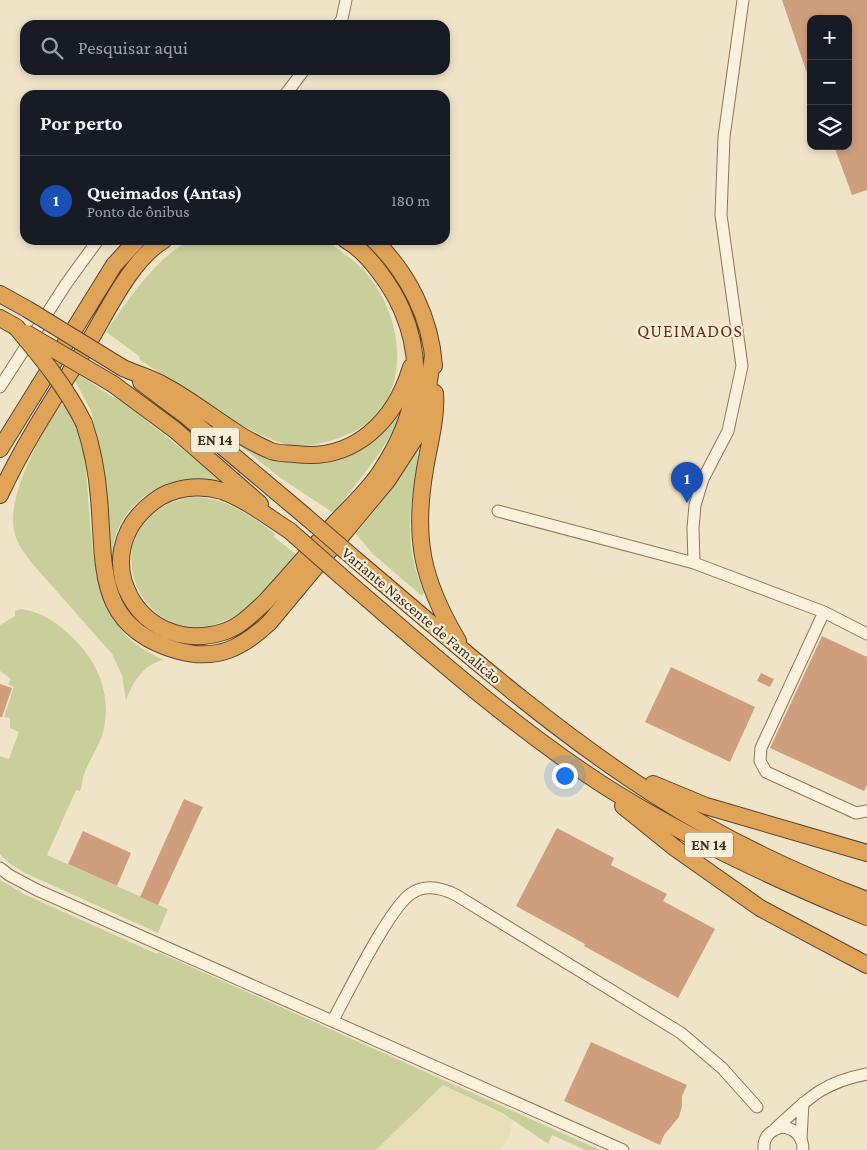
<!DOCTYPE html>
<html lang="pt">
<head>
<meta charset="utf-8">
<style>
	body { margin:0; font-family:"Crimson Pro",serif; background:#20242c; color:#f1f3f6 }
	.controls { position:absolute; right:15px; top:15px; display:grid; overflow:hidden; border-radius:10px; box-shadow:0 2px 8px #0003 }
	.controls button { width:45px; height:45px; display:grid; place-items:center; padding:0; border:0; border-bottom:1px solid #363941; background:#171b24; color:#f1f3f6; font:25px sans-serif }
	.you { position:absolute; left:564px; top:775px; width:18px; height:18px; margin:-12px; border:4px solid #fff; border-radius:50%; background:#1a73e8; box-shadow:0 0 0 8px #1a73e833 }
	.badge { display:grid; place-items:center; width:32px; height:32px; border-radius:50%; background:#cc999b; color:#fff; font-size:16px; font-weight:700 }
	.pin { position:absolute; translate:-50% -41px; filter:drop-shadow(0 1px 2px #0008) }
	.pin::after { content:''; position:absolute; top:26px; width:18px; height:15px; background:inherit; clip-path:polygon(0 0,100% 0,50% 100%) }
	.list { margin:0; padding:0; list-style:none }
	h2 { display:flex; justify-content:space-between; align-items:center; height:65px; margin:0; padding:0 20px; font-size:21px }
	h2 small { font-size:16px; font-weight:400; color:#9ea1a6 }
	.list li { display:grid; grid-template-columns:32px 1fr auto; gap:15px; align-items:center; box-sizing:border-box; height:90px; padding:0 20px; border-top:1px solid #363941 }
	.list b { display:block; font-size:19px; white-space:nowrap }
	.list p { margin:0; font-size:16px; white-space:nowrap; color:#9ea1a6 }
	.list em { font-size:16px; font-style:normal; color:#9ea1a6 }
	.icon { flex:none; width:28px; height:28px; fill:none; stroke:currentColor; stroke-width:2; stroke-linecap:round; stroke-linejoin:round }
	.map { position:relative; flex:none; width:867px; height:1150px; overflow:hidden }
	.search { position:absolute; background:#171b24; box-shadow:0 2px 8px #0003; left:20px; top:20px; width:430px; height:55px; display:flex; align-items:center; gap:12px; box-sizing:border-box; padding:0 18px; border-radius:15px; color:#9ea1a6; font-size:19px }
	.panel { position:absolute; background:#171b24; box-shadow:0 2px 8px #0003; left:20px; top:90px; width:430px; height:155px; border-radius:15px }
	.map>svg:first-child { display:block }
	.farmland { fill:#e6deb5 }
	.green { fill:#c9cf9b }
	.building { fill:#cf9f7d }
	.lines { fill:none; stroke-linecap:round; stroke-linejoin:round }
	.minor-casing { stroke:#8d765c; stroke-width:13 }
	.highway-casing { stroke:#5b4430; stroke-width:18 }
	.minor { stroke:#faf1dc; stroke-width:11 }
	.highway { stroke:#e0a458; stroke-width:16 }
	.highway-bridge-casing { stroke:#5b4430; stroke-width:18; stroke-linecap:butt }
	.highway-bridge { stroke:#e0a458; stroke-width:16 }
	.labels { text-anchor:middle; stroke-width:4.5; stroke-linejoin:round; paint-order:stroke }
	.shield { fill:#f7eed8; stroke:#756857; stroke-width:1 }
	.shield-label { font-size:15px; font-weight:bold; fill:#3d2e20 }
	.street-label { font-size:16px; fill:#3d2e20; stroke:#f7eed8 }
	.neighbourhood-label { font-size:18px; letter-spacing:1px; fill:#6b2e1e; stroke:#f7eed8 }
</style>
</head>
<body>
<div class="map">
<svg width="867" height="1150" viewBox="0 0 867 1150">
	<rect width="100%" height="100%" fill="#f0e4c8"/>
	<path class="farmland" d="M 443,1085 L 513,1120 L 508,1140 L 500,1150 L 376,1150 Z"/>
	<path class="green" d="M 191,240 C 224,240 257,240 290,240 C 300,240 314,237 324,240 C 331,242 339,251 346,255 C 409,299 423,414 336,439 C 323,443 308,447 295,446 C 252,440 178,384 140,360 L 139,356 L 106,332 C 127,301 157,256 191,240 Z
		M 78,374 L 111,396 L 123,402 L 232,489 C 189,469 137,485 117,531 C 111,546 113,561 114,577 L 110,562 L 104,468 L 91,411 L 74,379 Z
		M 62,404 L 68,410 L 78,432 L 81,432 C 93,492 83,585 122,631 C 132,644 149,652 163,660 C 143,665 132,683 126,701 L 122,675 L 112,654 L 30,561 C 24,552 16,542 14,531 C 7,493 39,442 56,409 Z
		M 403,405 L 404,409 C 385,450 364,474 336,510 L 332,512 L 282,479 L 207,420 L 289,461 L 309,464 L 331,460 L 354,453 L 385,430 Z
		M 416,451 L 418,456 C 410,503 403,548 424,592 L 422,596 L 373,554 L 356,534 L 396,483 Z
		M 192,497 C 225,497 249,514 275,534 L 274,537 L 296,554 C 280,575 263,597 241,612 C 145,676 76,518 192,497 Z
		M 22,609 C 44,613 58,623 74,639 C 100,665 113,699 102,736 C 97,750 87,763 83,778 C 82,782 82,786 80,791 L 76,790 L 47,855 L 168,909 L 158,933 L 25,873 L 9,863 L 0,854 L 0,756 L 9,759 L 19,732 L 10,728 L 10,718 L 4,717 L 14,687 L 8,684 L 11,679 L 0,671 L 0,625 L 15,616 L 15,611 Z
		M 0,880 L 26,895 L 157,954 L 158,952 L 600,1150 L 585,1150 L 552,1135 L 548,1144 L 504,1114 L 443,1085 L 376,1150 L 0,1150 Z"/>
	<path class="building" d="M 782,0 L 867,0 L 867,190 L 852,195 L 834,146 L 848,146 L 848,19 L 811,19 L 810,82 Z
		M 822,636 L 867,657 L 867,785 L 864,791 L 770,748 Z
		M 671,667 L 755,707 L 730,762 L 645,722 Z
		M 761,673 L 774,679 L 770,687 L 757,681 Z
		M 0,684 L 12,688 L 2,717 L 0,717 Z
		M 184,799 L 203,807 L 158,905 L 140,897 Z
		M 557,828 L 614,858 L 611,865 L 667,894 L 663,901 L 715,929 L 678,998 L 584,946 L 585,944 L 516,906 Z
		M 83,831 L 131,853 L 117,886 L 68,864 Z
		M 591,1042 L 687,1085 L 682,1096 L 682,1106 L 679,1117 L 664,1135 L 660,1145 L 564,1101 Z"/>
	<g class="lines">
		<defs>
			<path id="minor" d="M 338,25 L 342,19 L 346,0
				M 285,95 L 304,70
				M 0,387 L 66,284 L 98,240
				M 498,511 L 694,563 L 824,612 L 867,634
				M 694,563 L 693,528 L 695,505 L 703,479 L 728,431 L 742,366 L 721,215 L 724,137 L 743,0
				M 824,612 L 761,748 L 760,761 L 766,772 L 856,813 L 867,811
				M 0,868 L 9,875 L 37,890 L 623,1150
				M 333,1020 C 348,993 390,906 412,893 C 426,884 442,888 456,895 L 681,1033 L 722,1068 L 757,1107
				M 775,1129 C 809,1098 821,1083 867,1074
				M 801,1139 L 803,1103
				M 764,1150 C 763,1137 770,1130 783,1127 C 796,1129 803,1137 803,1150"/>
			<path id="highway" d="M 374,240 C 408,273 431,318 434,366
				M 0,294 L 27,309
				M 0,318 L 16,327
				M 123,368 C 136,374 152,378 165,386 C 201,405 231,434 269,450 C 276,454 286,453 295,454 C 354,462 395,421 411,367
				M 141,382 L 185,415 L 304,515
				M 113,384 L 175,430 L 260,504
				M 435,393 C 437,417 429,445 425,469 C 413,539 422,580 458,641
				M 84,423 C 92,447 97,472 99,498 C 105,568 95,628 179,651 C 217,661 242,648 269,623 L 387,481 L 415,438 L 426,399 L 433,356
				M 0,449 L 114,265 L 137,240
				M 0,495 C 24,443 56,395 86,347 C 106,314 131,259 164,240
				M 290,531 C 268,517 247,500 222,491 C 199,484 172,487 153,502 C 82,556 140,658 223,632 C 240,627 253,613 266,601 C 290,575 313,548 336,522 C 351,506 370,489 381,471 C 415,419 427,368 402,310 C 392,287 368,252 346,240
				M 356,560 C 452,641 547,726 653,794 C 720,837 793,872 867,900
				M 342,577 C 426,649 509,724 603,785 C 686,838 776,880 867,917
				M 653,784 L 706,806 L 867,853
				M 623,806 L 675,848 L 760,908 L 867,965"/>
		</defs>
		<use href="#minor" class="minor-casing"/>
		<use href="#highway" class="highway-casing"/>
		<use href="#minor" class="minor"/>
		<use href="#highway" class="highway"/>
		<defs>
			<path id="highway-bridge" d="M 27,309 L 123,368
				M 16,327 C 42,358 66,387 84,423
				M 26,333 L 113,384
				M 304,515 L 356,560
				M 290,531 L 342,577"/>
		</defs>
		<use href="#highway-bridge" class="highway-bridge-casing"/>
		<use href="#highway-bridge" class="highway-bridge"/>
	</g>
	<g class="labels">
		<g class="shield">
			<rect x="191" y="427.5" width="48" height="25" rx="4"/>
			<rect x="685" y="832.5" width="48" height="25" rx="4"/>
		</g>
		<g class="shield-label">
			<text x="215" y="445">EN 14</text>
			<text x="709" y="850">EN 14</text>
		</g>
		<g class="street-label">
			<text transform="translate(422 615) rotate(40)" y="6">Variante Nascente de Famalicão</text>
		</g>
		<g class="neighbourhood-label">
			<text x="690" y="337">QUEIMADOS</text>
		</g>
	</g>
</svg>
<div class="controls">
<button>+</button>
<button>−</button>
<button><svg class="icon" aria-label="layers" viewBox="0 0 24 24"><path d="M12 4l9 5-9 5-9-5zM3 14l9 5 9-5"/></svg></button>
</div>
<div class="you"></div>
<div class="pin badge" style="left:687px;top:503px;background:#1a4fb4">1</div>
<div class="search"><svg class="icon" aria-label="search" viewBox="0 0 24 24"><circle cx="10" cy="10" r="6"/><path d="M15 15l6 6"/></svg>Pesquisar aqui</div>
<section class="panel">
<h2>Por perto<small></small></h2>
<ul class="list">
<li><span class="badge" style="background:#1a4fb4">1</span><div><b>Queimados (Antas)</b><p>Ponto de ônibus</p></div><em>180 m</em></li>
</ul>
</section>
</div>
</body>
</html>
